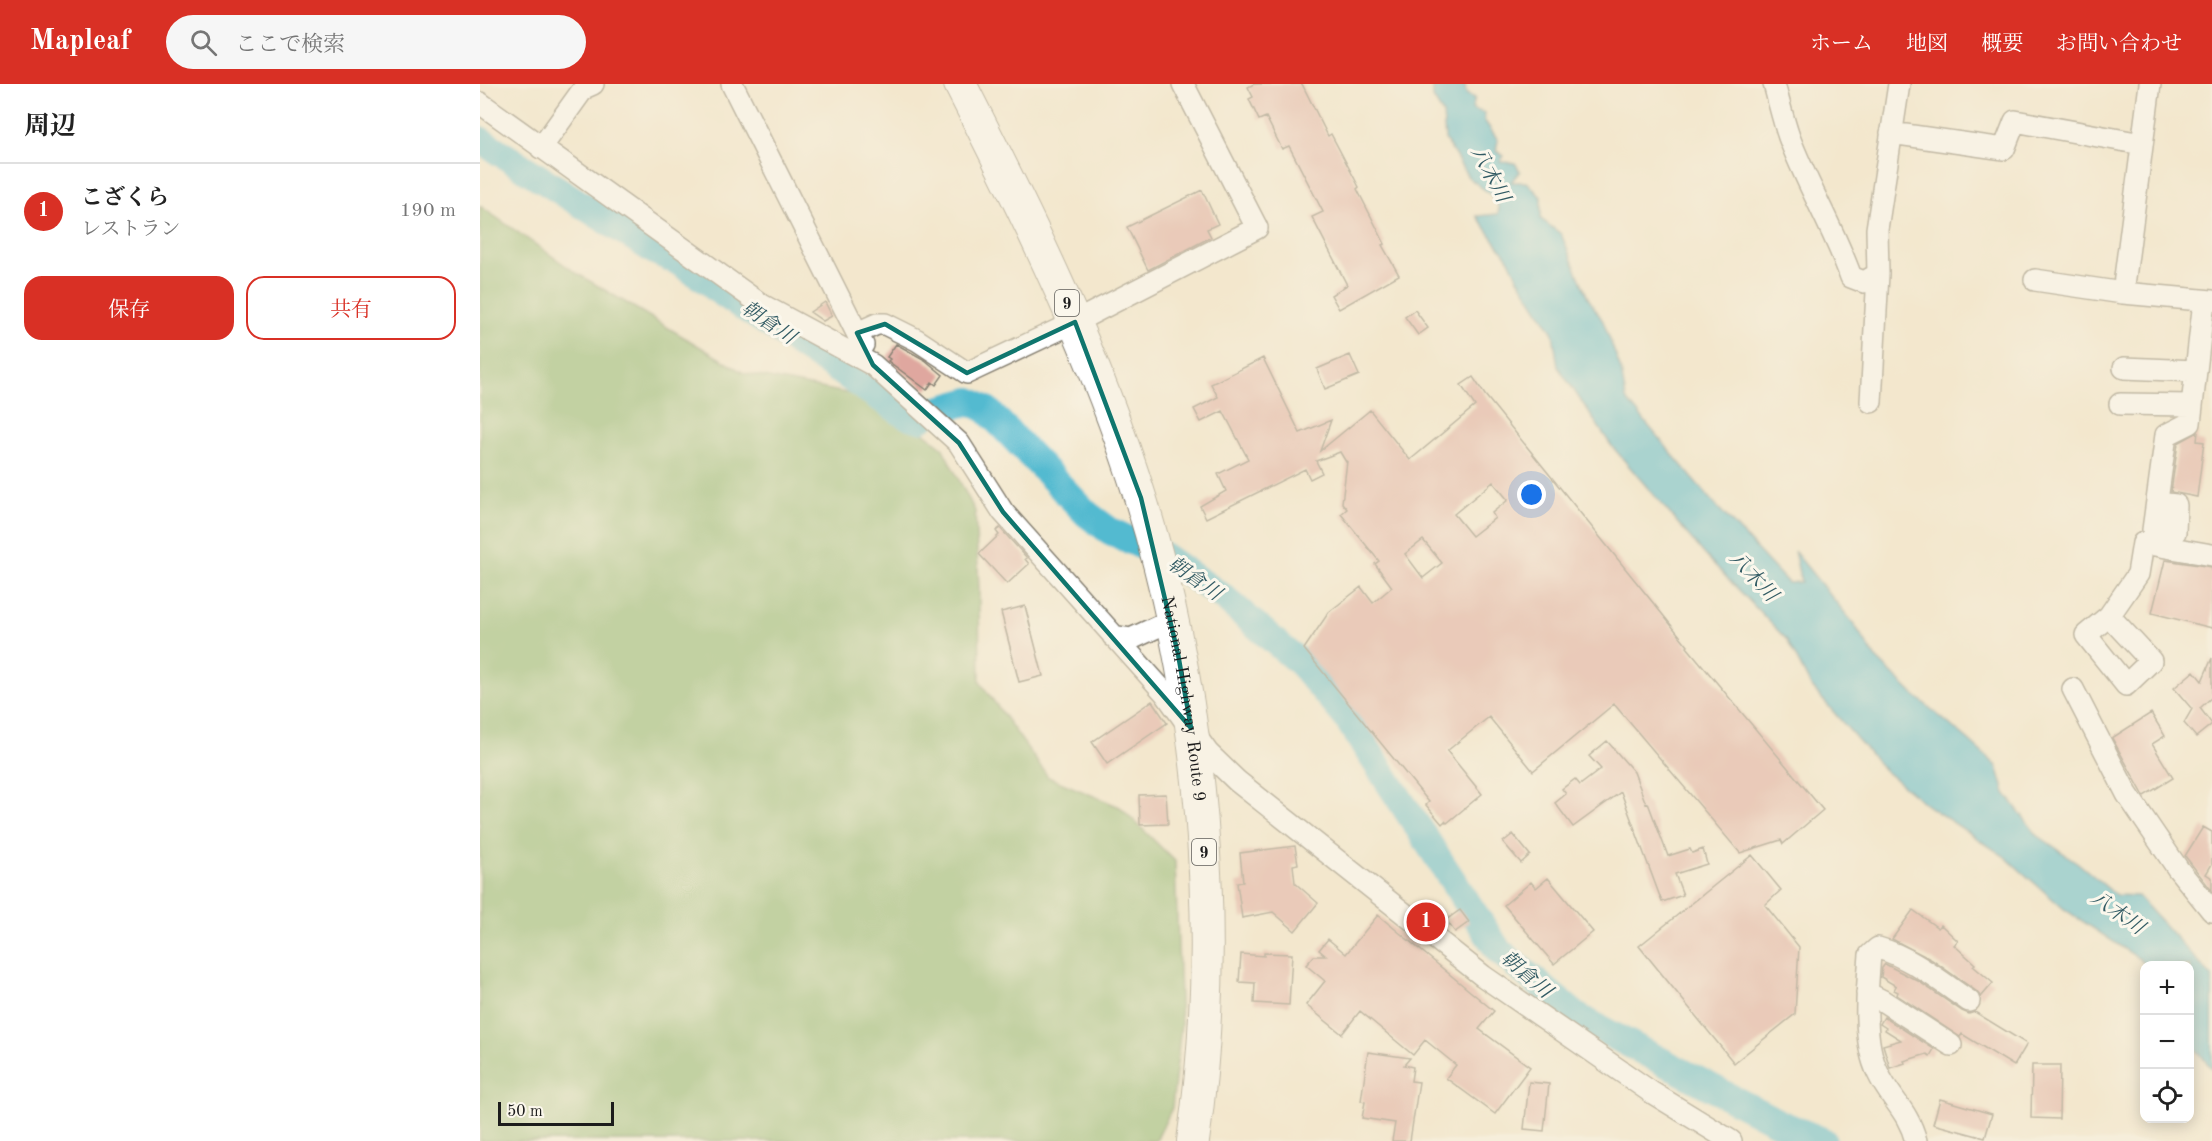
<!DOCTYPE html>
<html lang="ja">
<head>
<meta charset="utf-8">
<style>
	body { margin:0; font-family:"Old Standard TT","Noto Serif JP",serif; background:#f6f6f6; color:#222 }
	.controls { position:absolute; right:18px; bottom:18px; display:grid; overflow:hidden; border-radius:12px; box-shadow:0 3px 15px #0003 }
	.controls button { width:54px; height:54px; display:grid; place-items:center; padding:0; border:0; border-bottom:2px solid #e0e0e0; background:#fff; color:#222; font:30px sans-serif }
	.scale { position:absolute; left:18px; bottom:15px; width:116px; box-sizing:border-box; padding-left:6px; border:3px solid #1c1c1c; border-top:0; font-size:16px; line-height:21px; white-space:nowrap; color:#1c1c1c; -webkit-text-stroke:4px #fbf7ec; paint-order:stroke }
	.you { position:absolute; left:1052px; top:411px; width:21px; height:21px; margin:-15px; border:4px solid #fff; border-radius:50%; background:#1a73e8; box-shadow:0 0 0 9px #1a73e833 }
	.badge { display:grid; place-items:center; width:39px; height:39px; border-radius:50%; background:#d93025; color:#fff; font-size:20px; font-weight:700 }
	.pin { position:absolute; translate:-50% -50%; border:3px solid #fff; box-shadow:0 2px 6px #0006 }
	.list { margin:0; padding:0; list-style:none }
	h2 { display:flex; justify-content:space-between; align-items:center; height:78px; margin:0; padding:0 24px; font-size:26px }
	h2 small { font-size:20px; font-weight:400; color:#767676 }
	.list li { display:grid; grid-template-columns:39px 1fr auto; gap:18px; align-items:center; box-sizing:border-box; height:96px; padding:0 24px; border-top:2px solid #e0e0e0 }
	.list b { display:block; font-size:22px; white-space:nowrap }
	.list p { margin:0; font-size:20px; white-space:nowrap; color:#767676 }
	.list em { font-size:20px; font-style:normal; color:#767676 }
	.actions { display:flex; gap:12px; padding:18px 24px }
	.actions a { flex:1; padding:14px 0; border:2px solid #d93025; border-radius:18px; text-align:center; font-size:21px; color:#d93025 }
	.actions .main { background:#d93025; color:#fff }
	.icon { flex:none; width:33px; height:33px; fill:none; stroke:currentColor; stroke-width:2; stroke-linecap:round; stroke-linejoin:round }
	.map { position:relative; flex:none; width:1732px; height:1057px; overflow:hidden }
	header { display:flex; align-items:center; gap:36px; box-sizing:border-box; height:84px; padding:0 30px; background:#d93025; color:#fff }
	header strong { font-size:28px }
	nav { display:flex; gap:33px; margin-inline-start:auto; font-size:21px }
	.search { width:420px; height:54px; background:#f6f6f6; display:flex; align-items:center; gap:15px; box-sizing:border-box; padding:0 21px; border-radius:33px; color:#767676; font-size:22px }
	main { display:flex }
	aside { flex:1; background:#fff }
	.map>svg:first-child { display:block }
	.forest { fill:#88b56d; stroke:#526844; stroke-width:1.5 }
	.water { fill:#52bad0; stroke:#376b76; stroke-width:1.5 }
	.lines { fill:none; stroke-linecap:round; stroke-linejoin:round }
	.river { stroke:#52bad0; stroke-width:28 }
	.building { fill:#dfa79f; fill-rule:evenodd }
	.minor-casing { stroke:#888274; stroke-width:24 }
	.highway-casing { stroke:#888274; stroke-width:34 }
	.minor { stroke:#fff; stroke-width:21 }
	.highway { stroke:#fff; stroke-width:32 }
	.marked { fill:none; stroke:#0f766e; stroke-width:4.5; stroke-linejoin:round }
	.labels { text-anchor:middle; stroke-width:6; stroke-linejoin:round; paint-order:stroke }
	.shield { fill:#fbf7ec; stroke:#5f5e5a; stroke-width:1.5 }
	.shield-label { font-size:16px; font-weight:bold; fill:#1c1c1c }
	.street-label { font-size:18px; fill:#1c1c1c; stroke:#fbf7ec }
	.water-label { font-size:20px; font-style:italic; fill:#325b64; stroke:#fbf7ec }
</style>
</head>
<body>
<header>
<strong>Mapleaf</strong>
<div class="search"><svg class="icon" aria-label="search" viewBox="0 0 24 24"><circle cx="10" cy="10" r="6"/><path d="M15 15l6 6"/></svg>ここで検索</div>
<nav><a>ホーム</a><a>地図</a><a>概要</a><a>お問い合わせ</a></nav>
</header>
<main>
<aside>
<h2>周辺<small></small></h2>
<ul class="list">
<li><span class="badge">1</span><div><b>こざくら</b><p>レストラン</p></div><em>190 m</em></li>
</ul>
<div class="actions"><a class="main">保存</a><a>共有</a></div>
</aside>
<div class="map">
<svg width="1732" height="1057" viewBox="0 0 1732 1057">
	<rect width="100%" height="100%" fill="#fbf7ec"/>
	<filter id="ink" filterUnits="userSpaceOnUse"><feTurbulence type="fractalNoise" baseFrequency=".0167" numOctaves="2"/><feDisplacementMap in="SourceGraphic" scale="12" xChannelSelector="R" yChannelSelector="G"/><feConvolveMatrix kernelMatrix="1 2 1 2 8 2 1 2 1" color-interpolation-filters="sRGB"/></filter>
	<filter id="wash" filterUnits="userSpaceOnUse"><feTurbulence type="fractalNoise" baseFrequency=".008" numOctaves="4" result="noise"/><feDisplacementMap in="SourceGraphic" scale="24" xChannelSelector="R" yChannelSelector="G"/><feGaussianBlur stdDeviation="1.35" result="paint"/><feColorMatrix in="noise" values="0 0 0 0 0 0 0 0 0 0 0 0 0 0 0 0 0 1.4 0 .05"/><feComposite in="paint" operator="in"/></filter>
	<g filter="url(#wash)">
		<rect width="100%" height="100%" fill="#f3e7cd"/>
		<path class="forest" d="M 0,122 L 98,190 L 264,289 L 402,316 L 462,363 L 495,427 L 499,503 L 500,598 L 568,693 L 640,723 L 695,777 L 701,941 L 692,1024 L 676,1057 L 0,1057 Z"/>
		<path class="water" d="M 948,0 L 985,0 L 986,10 L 995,14 L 992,25 L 1005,29 L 1004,36 L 1018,56 L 1016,67 L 1024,72 L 1020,78 L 1035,79 L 1040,87 L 1031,98 L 1047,98 L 1061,113 L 1061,135 L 1081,150 L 1108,214 L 1123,237 L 1141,286 L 1146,315 L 1230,415 L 1308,499 L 1321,498 L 1314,467 L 1374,540 L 1395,573 L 1432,609 L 1488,656 L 1517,682 L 1525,709 L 1557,751 L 1598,779 L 1636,811 L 1658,812 L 1732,893 L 1732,985 L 1710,958 L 1710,882 L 1666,881 L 1658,874 L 1584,825 L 1524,772 L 1448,722 L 1404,686 L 1331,602 L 1307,556 L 1226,472 L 1131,361 L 1078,283 L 1073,249 L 1037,193 L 1029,176 L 997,132 L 1018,130 L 1019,123 L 1011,111 L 988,93 L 965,55 L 963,30 L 953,14 L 953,3 Z"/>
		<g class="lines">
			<path class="river" d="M 0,56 L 176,168 L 197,177 L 235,202 L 236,205 L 426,331 L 440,335 L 451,328 L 490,317 L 507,326 L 607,430 L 630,447 L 682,471 L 743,513 L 821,580 L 866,633 L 1018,866 L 1098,933 L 1299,1039 L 1343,1057"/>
		</g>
		<g id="blocks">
			<path class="building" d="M 774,0 L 822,0 L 848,52 L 851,50 L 879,103 L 877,105 L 905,160 L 902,161 L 919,191 L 859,225 L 851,211 L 867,201 L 832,133 L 843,128 L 809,62 L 802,65 L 786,33 L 779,36 L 769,15 L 773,13 L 768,3 Z
				M 722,106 L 738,140 L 727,145 L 731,153 L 668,186 L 647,143 Z
				M 345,218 L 352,232 L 343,237 L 330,228 Z
				M 935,226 L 948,244 L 938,251 L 925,233 Z
				M 416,260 L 445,276 L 463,291 L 456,301 L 452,298 L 447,306 L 408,277 L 410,275 L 407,273 Z
				M 870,271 L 879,291 L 845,305 L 837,285 Z
				M 783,274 L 820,349 L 851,336 L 840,367 L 890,326 L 930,376 L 995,322 L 981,301 L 993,293 L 1005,311 L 1208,562 L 1207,563 L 1343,726 L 1303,760 L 1301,756 L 1260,769 L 1134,620 L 1053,687 L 1009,633 L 967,667 L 1002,710 L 967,739 L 965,737 L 962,740 L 946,721 L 949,718 L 824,565 L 849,528 L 881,503 L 893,519 L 912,503 L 895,480 L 899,477 L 861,430 L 867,425 L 862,419 L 867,377 L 866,378 L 860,368 L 836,377 L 842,389 L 830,395 L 825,385 L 726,434 L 720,422 L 746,407 L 738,390 L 768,375 L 743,327 L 721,338 L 714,325 L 738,313 L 731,300 ZM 1013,398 L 1028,416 L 1012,429 L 1015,434 L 992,452 L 974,430 ZM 943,456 L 962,479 L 943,494 L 925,470 Z
				M 1718,348 L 1717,357 L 1724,358 L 1717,413 L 1691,408 L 1698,359 Z
				M 520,444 L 547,474 L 545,475 L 549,480 L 527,500 L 499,470 L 519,451 L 516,447 Z
				M 1685,476 L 1732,483 L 1732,544 L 1672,529 Z
				M 545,522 L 563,592 L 539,598 L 521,528 Z
				M 1732,574 L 1732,613 L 1720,624 L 1732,640 L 1716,653 L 1704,639 L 1712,625 L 1694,604 L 1714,587 L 1722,597 Z
				M 672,617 L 687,639 L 627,680 L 612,658 Z
				M 1671,629 L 1685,652 L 1672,660 L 1693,694 L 1664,712 L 1632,654 Z
				M 1127,657 L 1154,688 L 1166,720 L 1168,719 L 1188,772 L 1210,765 L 1212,769 L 1223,765 L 1227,780 L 1195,790 L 1203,811 L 1182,818 L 1141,708 L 1093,743 L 1075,719 L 1086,710 L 1082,705 L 1095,695 L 1100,701 L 1121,685 L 1109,672 Z
				M 686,710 L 688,740 L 660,741 L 659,711 Z
				M 1723,743 L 1732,748 L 1732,780 L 1726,790 L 1732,794 L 1732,807 L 1705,772 Z
				M 1033,750 L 1050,771 L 1041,779 L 1023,758 Z
				M 815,762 L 818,780 L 813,781 L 815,799 L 838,819 L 815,847 L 793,828 L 762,834 L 757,799 L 763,798 L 760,769 Z
				M 1272,771 L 1301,806 L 1285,821 L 1319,863 L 1315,930 L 1254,979 L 1159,862 Z
				M 1068,794 L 1113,848 L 1074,880 L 1024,821 L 1051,798 L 1056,804 Z
				M 980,826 L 989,838 L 975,848 L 966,836 Z
				M 1433,826 L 1458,844 L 1461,841 L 1478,857 L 1474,861 L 1495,880 L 1493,882 L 1513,899 L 1501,913 L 1496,907 L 1452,876 L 1412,855 Z
				M 898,831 L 1014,927 L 999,945 L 1050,983 L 1015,1030 L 966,994 L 976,981 L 945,956 L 933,971 L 880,927 L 862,950 L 826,921 L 845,897 L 826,881 L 834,872 L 846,872 L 839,866 L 848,855 L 866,870 Z
				M 784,869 L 812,870 L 809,921 L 774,919 L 775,899 L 759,898 L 761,870 L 784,872 Z
				M 1405,880 L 1438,897 L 1482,927 L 1489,930 L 1495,928 L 1547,960 L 1534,982 L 1482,950 L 1480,953 L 1417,911 L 1418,908 L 1414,906 L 1416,902 L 1401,893 L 1402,884 Z
				M 1404,933 L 1454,965 L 1450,972 L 1447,970 L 1424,977 L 1425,979 L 1410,984 L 1403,961 L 1421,956 L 1405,946 L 1406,944 L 1400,940 Z
				M 888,968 L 930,974 L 924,981 L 933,983 L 931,997 L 939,998 L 930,1057 L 912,1057 L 915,1039 L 882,1034 L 885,1018 L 881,1017 Z
				M 1552,981 L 1580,981 L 1579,1035 L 1551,1034 Z
				M 1049,998 L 1069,1000 L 1064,1047 L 1044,1045 Z
				M 1460,1015 L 1512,1030 L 1505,1054 L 1453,1040 Z"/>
		</g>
	</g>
	<g filter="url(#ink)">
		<use href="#blocks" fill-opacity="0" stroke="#888274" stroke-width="1.5"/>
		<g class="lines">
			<defs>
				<path id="minor" d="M 252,0 L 383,261
					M 1294,0 C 1299,18 1303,36 1309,53 C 1327,101 1354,145 1371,193 L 1384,198 L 1398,190
					M 0,19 L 282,221 L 393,281 L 479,359 L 523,428 L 685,609 L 728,669 L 757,697 L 1003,892 L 1171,1008 L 1251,1057
					M 1411,49 L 1524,65 L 1535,37 L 1662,60
					M 61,64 L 104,4 L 113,0
					M 1555,196 L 1643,209 L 1732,217
					M 1643,209 L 1670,0
					M 377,249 L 397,240 L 405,240 L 437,256 L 487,289 L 595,238 L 777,144 L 703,0
					M 1644,284 L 1716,287
					M 1391,318 L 1398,190 L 1397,145 L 1419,0
					M 1640,320 L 1712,321
					M 1677,419 L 1696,421 L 1695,448 L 1673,446 L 1686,351 L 1710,339 L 1724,217
					M 1629,532 L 1671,577 L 1646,601 L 1606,551 L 1629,532 L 1658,490 L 1663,459 L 1732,471
					M 633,552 L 651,555 L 692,536
					M 1593,605 L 1647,710 L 1698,785 L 1732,827
					M 1387,909 L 1403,917 L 1471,961
					M 1436,1057 C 1428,1026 1410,1015 1398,989 C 1382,957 1387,906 1390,871 L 1398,864 C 1431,873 1461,898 1489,917"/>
				<g id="highway">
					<path id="s1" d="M 480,0 C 549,135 616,271 661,416 C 723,616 743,850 713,1057"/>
				</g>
			</defs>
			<use href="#minor" class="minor-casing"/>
			<use href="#highway" class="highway-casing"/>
			<use href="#minor" class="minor"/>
			<use href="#highway" class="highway"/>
		</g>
	</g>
	<path d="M0 0H1732V1057H0ZM 595,238 L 661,414 L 698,570 L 711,644 L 523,428 L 479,359 L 393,281 L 377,249 L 405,240 L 487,289 Z" fill="#f3e7cd" fill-opacity=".55" fill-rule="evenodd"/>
	<path class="marked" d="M 595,238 L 661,414 L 698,570 L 711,644 L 523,428 L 479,359 L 393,281 L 377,249 L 405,240 L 487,289 Z"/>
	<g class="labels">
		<g class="shield">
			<rect x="575" y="206" width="24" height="26" rx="4.5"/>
			<rect x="712" y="755" width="24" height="26" rx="4.5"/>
		</g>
		<g class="shield-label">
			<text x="587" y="225">9</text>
			<text x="724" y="774">9</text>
		</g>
		<g class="street-label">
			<text dy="6" stroke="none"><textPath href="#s1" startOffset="658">National Highway Route 9</textPath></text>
		</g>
		<g class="water-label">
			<text transform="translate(1011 90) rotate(62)" y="7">八木川</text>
			<text transform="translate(289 238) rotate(34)" y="7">朝倉川</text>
			<text transform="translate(1274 492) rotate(47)" y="7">八木川</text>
			<text transform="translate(715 494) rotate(35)" y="7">朝倉川</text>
			<text transform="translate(1638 828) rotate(35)" y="7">八木川</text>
			<text transform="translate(1047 890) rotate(41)" y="7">朝倉川</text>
		</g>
	</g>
</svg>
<div class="controls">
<button>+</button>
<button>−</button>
<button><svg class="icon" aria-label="locate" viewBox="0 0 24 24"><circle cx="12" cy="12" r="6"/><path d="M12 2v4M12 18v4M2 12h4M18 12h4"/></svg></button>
</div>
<div class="scale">50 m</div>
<div class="you"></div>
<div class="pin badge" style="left:946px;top:838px">1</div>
</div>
</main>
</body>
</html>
